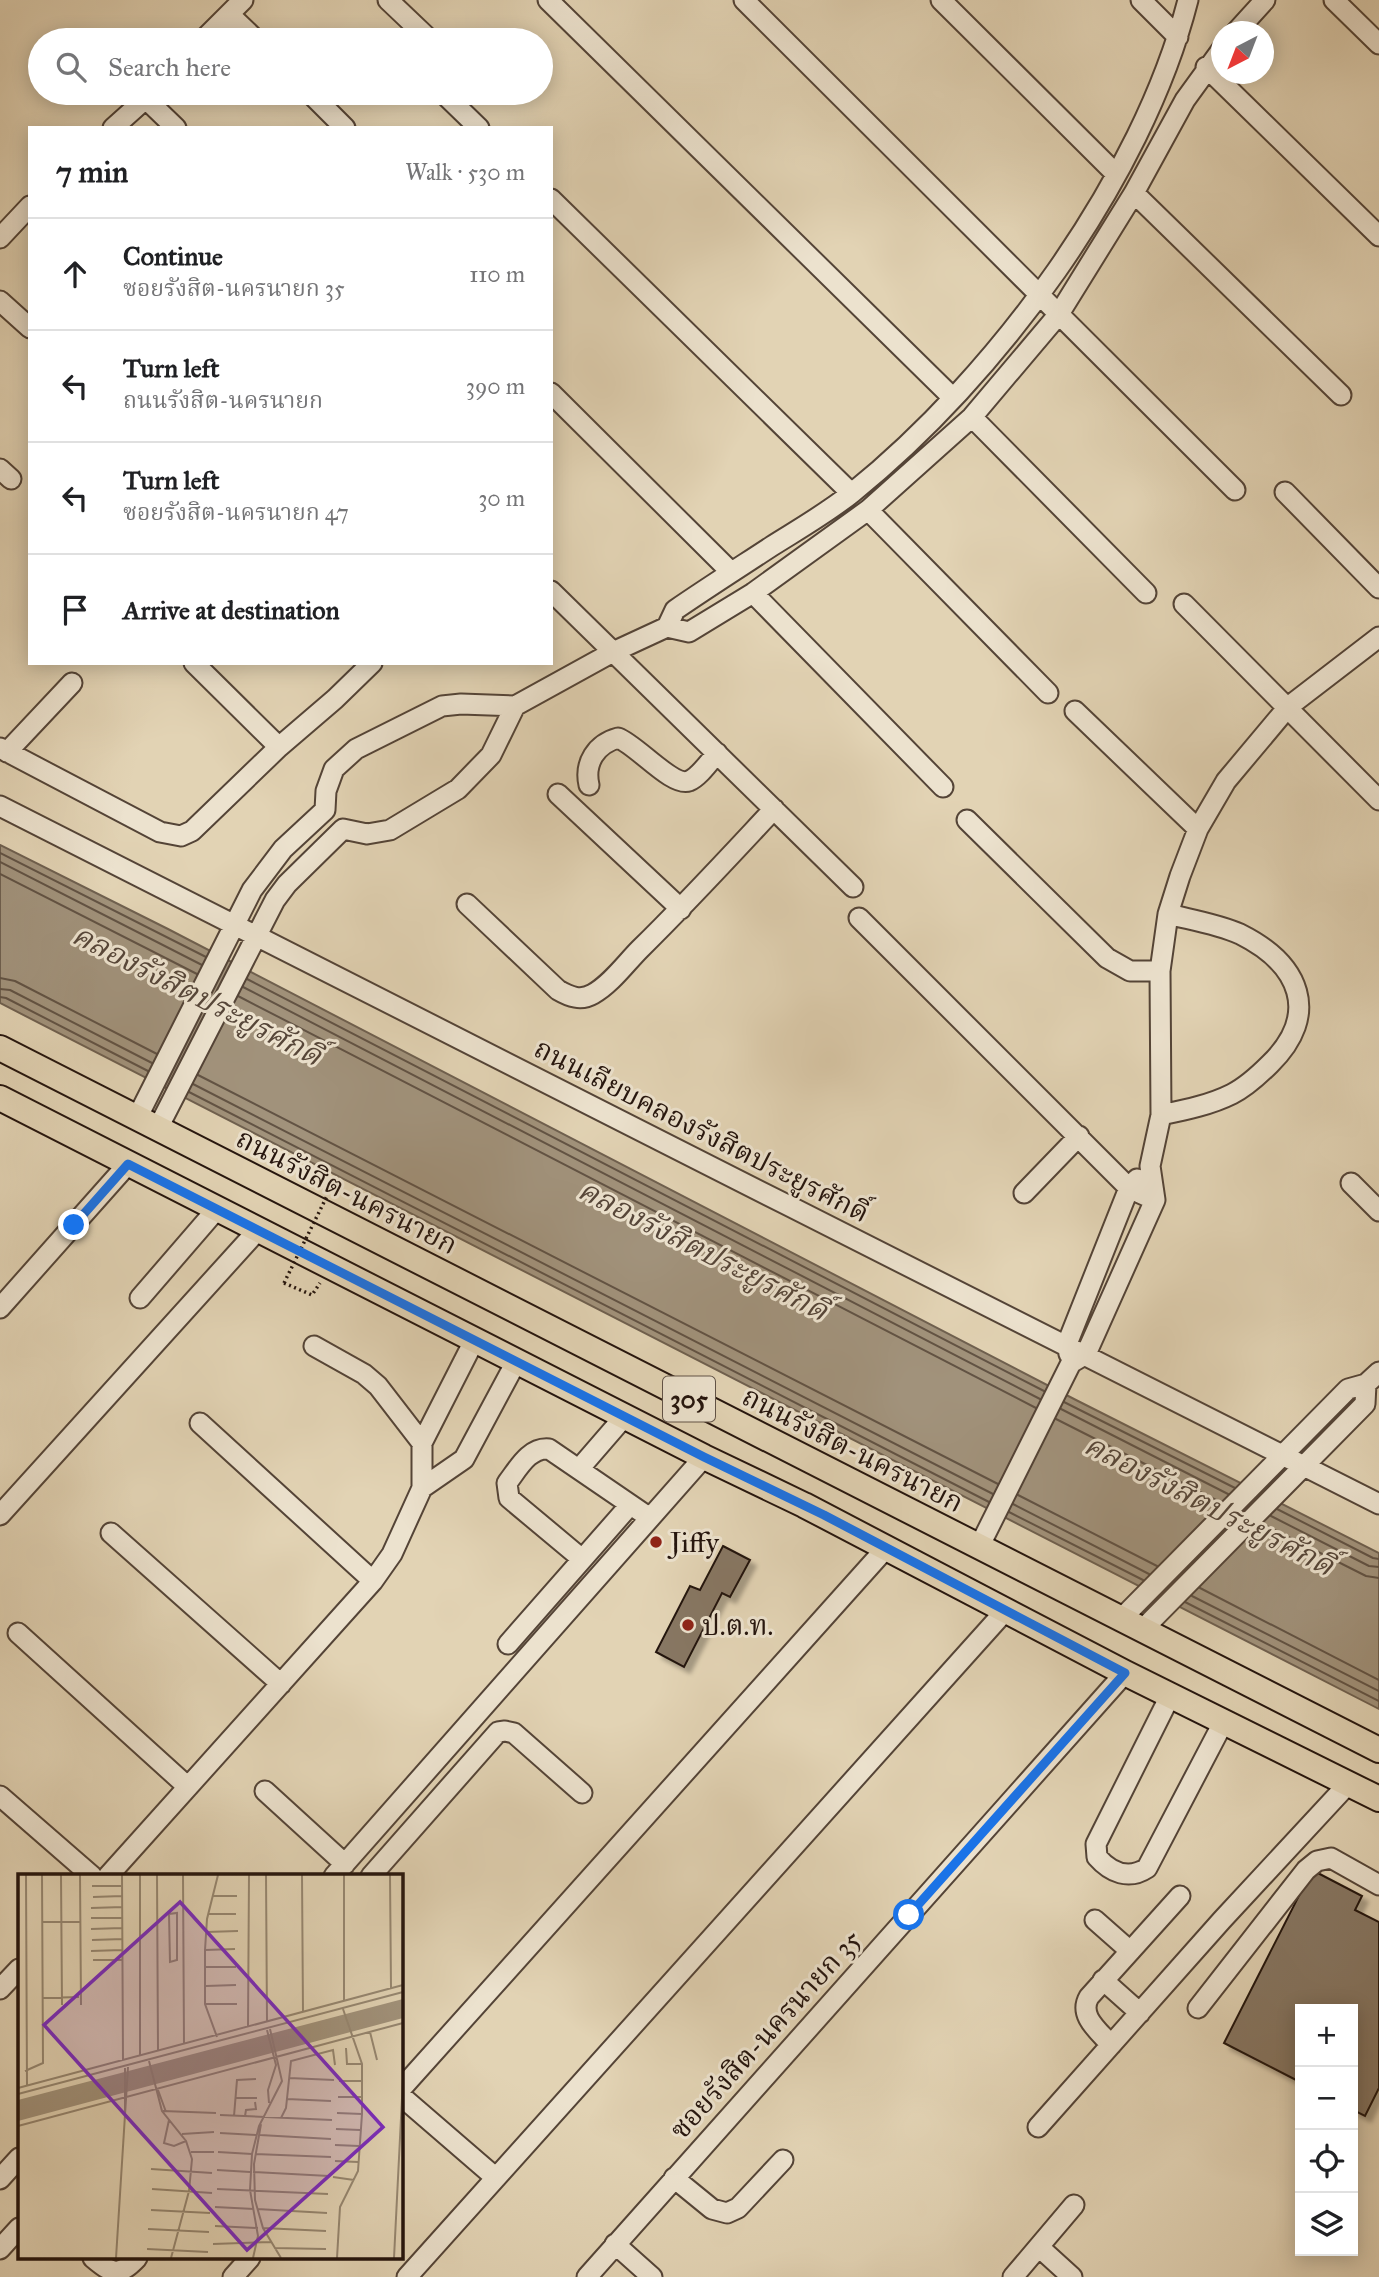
<!DOCTYPE html>
<html lang="en">
<head>
<meta charset="utf-8">
<style>
	body { margin:0; font-family:"IM FELL Great Primer","Noto Serif Thai",serif; background:#f6f6f6; color:#202124 }
	.controls { position:absolute; right:21px; bottom:21px; display:grid; overflow:hidden; border-radius:0px; box-shadow:0 4px 18px #0003 }
	.controls button { width:63px; height:63px; display:grid; place-items:center; padding:0; border:0; border-bottom:2px solid #e0e0e0; background:#fff; color:#202124; font:35px sans-serif }
	.compass { position:absolute; left:1211px; top:21px; width:63px; height:63px; border-radius:50%; background:#fff; box-shadow:0 4px 18px #0003; rotate:222deg }
	.stop { position:absolute; width:21px; height:21px; margin:-16px; border:5px solid #1a73e8; border-radius:50%; background:#fff }
	.stop.end { background:#1a73e8; border-color:#fff; box-shadow:0 2px 7px #0008 }
	.list { margin:0; padding:0; list-style:none }
	h2 { display:flex; justify-content:space-between; align-items:center; height:91px; margin:0; padding:0 28px; font-size:30px }
	h2 small { font-size:23px; font-weight:400; color:#757577 }
	.list li { display:grid; grid-template-columns:46px 1fr auto; gap:21px; align-items:center; box-sizing:border-box; height:112px; padding:0 28px; border-top:2px solid #e0e0e0 }
	.list b { display:block; font-size:26px; white-space:nowrap }
	.list p { margin:0; font-size:23px; white-space:nowrap; color:#757577 }
	.list em { font-size:23px; font-style:normal; color:#757577 }
	.icon { flex:none; width:38px; height:38px; fill:none; stroke:currentColor; stroke-width:2; stroke-linecap:round; stroke-linejoin:round }
	.map { position:relative; flex:none; width:1379px; height:2277px; overflow:hidden }
	.search { position:absolute; background:#fff; box-shadow:0 4px 18px #0003; left:28px; top:28px; width:525px; height:77px; display:flex; align-items:center; gap:18px; box-sizing:border-box; padding:0 24px; border-radius:38px; color:#757577; font-size:26px }
	.panel { position:absolute; background:#fff; box-shadow:0 4px 18px #0003; left:28px; top:126px; width:525px; height:539px; border-radius:0px }
	.map>svg:first-child { display:block }
	.water { fill:#a1927b; stroke:#6f604f; stroke-width:2 }
	.lines { fill:none; stroke-linecap:round; stroke-linejoin:round }
	.shore { stroke:#625344; stroke-width:2 }
	.building { fill:#877764; stroke:#24140d; stroke-width:2; filter:url(#shadow) }
	.minor-casing { stroke:#544437; stroke-width:23 }
	.major-casing { stroke:#24140d; stroke-width:28 }
	.path { stroke:#24140d; stroke-width:3.5; stroke-dasharray:2 3.5; stroke-linecap:butt }
	.minor { stroke:#ece2ce; stroke-width:19 }
	.major { stroke:#e2d3b4; stroke-width:24 }
	.path-bridge { stroke:#24140d; stroke-width:3.5; stroke-dasharray:2 3.5; stroke-linecap:butt }
	.route { stroke:#1a73e8; stroke-width:9 }
	.poi-dot { fill:#8f2418; stroke:#ece2ce; stroke-width:2.5 }
	.labels { text-anchor:middle; stroke-width:6; stroke-linejoin:round; paint-order:stroke }
	.shield { fill:#ece2ce; stroke:#605247; stroke-width:2 }
	.shield-label { font-size:26px; font-weight:bold; fill:#24140d }
	.street-label { font-size:28px; fill:#24140d; stroke:#ece2ce }
	.poi-label { font-size:28px; fill:#24140d; stroke:#ece2ce; text-anchor:start }
	.water-label { font-size:30px; font-style:italic; fill:#564639; stroke:#ece2ce }
	.inset-road { fill:none; stroke:#968771; stroke-width:2 }
	.view { fill:#7b2cbf; fill-opacity:0.15; stroke:#7b2cbf; stroke-width:3.5 }
	.inset-edge { fill:none; stroke:#24140d; stroke-width:3.5 }
</style>
</head>
<body>
<div class="map">
<svg width="1379" height="2277" viewBox="0 0 1379 2277">
	<defs>
		<filter id="shadow"><feDropShadow dx="6" dy="6" stdDeviation="2" flood-color="#0004"/></filter>
	</defs>
	<rect width="100%" height="100%" fill="#e2d3b4"/>
	<filter id="stains"><feTurbulence type="fractalNoise" baseFrequency=".00286" numOctaves="4"/><feColorMatrix values="0 0 0 0 .2 0 0 0 0 .09 0 0 0 0 .02 0 0 0 .5 -.17"/></filter>
	<radialGradient id="worn" r=".72"><stop offset=".6" stop-color="#630" stop-opacity="0"/><stop offset="1" stop-color="#630" stop-opacity=".3"/></radialGradient>
	<path class="water" d="M 0,845 L 168,929 L 1076,1400 L 1379,1553 L 1379,1709 L 0,1003 Z"/>
	<g class="lines">
		<path class="shore" d="M 0,853 L 206,957
			M 0,862 L 202,965
			M 0,874 L 197,974
			M 0,978 L 15,981 L 157,1054
			M 247,979 L 1044,1391
			M 243,987 L 1040,1399
			M 0,989 L 10,990 L 152,1063
			M 238,996 L 1036,1408
			M 0,997 L 6,998 L 148,1071
			M 198,1075 L 998,1484
			M 193,1084 L 993,1494
			M 189,1092 L 989,1502
			M 1064,1402 L 1235,1488
			M 1061,1409 L 1228,1494
			M 1056,1419 L 1220,1502
			M 1018,1495 L 1157,1566
			M 1013,1504 L 1149,1574
			M 1277,1509 L 1373,1558 L 1379,1559
			M 1009,1512 L 1143,1580
			M 1271,1516 L 1369,1566 L 1379,1567
			M 1263,1524 L 1366,1576 L 1379,1578
			M 1200,1588 L 1379,1680
			M 1192,1596 L 1379,1691
			M 1185,1602 L 1379,1701"/>
	</g>
	<path class="building" d="M 723,1546 L 750,1560 L 730,1597 L 722,1593 L 684,1667 L 656,1652 L 690,1586 L 700,1590 Z
		M 1312,1870 L 1362,1896 L 1355,1910 L 1379,1922 L 1379,2088 L 1365,2116 L 1353,2110 L 1353,2009 L 1300,2009 L 1300,2082 L 1224,2043 Z"/>
	<g class="lines">
		<defs>
			<path id="minor" d="M 388,0 L 430,40
				M 548,0 L 953,398
				M 744,0 L 1235,490
				M 941,0 L 1116,174
				M 1141,0 L 1178,37
				M 1334,0 L 1379,44
				M 229,14 L 256,40
				M 1236,32 L 1265,0
				M 203,40 L 243,0
				M 1206,67 L 1379,236
				M 310,93 L 345,128
				M 444,94 L 479,128
				M 146,99 L 176,128
				M 113,128 L 152,93
				M 1134,193 L 1341,395
				M 551,199 L 851,493
				M 0,238 L 30,206
				M 0,301 L 30,328
				M 551,393 L 731,572
				M 972,417 L 1146,593
				M 0,469 L 11,479
				M 1285,492 L 1379,588
				M 868,510 L 1048,693
				M 551,591 L 853,887
				M 753,593 L 943,787
				M 1184,604 L 1379,800
				M 667,627 L 675,610 C 707,588 740,567 772,546 C 799,529 827,513 852,493 C 996,377 1142,180 1188,0
				M 194,663 L 279,747
				M 1075,711 L 1198,829
				M 0,748 L 160,832 L 181,836 L 192,831 L 279,747 L 335,699 L 372,663
				M 7,752 L 72,683
				M 589,785 C 584,763 596,744 618,738 C 637,745 672,787 689,781 C 699,777 710,761 717,753
				M 558,794 L 681,909
				M 0,806 C 458,1042 920,1270 1379,1504
				M 967,820 L 1107,958 L 1130,971 L 1160,971
				M 467,904 L 558,990 C 570,997 581,1001 593,994 C 611,984 626,963 640,949 C 686,904 730,856 774,809
				M 859,918 L 1129,1188 L 1155,1200
				M 1161,1115 C 1185,1110 1210,1105 1232,1094 C 1246,1087 1259,1075 1270,1064 C 1321,1014 1300,964 1240,934 C 1218,924 1192,920 1168,914
				M 137,1118 L 252,890 L 283,849 L 325,810 L 326,791 L 334,769 L 356,749 L 442,706 L 461,704 L 515,706 L 613,652 L 667,627 L 689,632 L 753,593 L 868,510 L 972,417 L 1059,314 L 1134,193 L 1185,100 L 1222,49
				M 158,1128 L 275,900 L 287,884 L 343,829 L 367,834 L 390,830 L 458,789 L 491,755 L 515,706
				M 1351,1183 L 1379,1211
				M 1024,1193 L 1079,1136
				M 140,1298 L 216,1210
				M 0,1308 L 128,1164
				M 314,1346 L 364,1374 L 378,1386 L 422,1443
				M 1069,1354 L 1067,1344 L 1129,1188 L 1137,1179
				M 200,1423 L 373,1581
				M 579,1469 L 624,1417
				M 422,1488 L 464,1459 L 516,1362
				M 0,1515 L 257,1231
				M 111,1533 L 281,1684
				M 979,1547 L 1071,1363 L 1086,1354 L 1155,1200 L 1150,1166 L 1161,1115 L 1160,971 L 1168,914 L 1180,876 L 1198,829 L 1226,781 L 1288,707 L 1379,637
				M 582,1559 L 509,1498 L 507,1483 C 518,1469 529,1447 549,1449 L 650,1518
				M 1122,1618 L 1348,1389 L 1366,1384 L 1379,1372
				M 1143,1629 L 1365,1404 L 1366,1384
				M 18,1633 L 188,1787
				M 508,1644 L 630,1505
				M 1171,1694 L 1096,1844 L 1097,1857 C 1111,1873 1129,1880 1147,1868 L 1224,1721
				M 265,1791 L 345,1864
				M 0,1796 L 92,1876
				M 108,1876 L 373,1581 L 392,1554 L 422,1488 L 422,1443 L 474,1341
				M 334,1876 L 704,1457
				M 371,1876 L 498,1732 L 505,1731 L 514,1733 L 582,1793
				M 1095,1920 L 1129,1950
				M 1103,1980 L 1140,2013
				M 0,1989 L 19,1969
				M 1198,2008 L 1306,1870 L 1317,1861 L 1331,1858 L 1379,1885
				M 1111,2045 C 1099,2031 1078,2016 1089,1997 L 1180,1896
				M 401,2089 L 887,1547
				M 401,2096 L 496,2178
				M 1038,2127 L 1222,1920 L 1349,1783
				M 674,2178 L 712,2209 L 727,2213 L 738,2208 L 783,2160
				M 0,2179 L 19,2158
				M 615,2244 L 652,2277
				M 1039,2247 L 1072,2277
				M 0,2249 L 19,2228
				M 93,2258 C 112,2274 119,2277 137,2258
				M 233,2277 L 250,2258
				M 407,2277 L 1006,1610
				M 587,2277 L 1125,1673
				M 1013,2277 L 1074,2205"/>
			<path id="major" d="M 0,1048 L 1379,1750
				M 0,1098 L 704,1457 L 804,1505 L 1125,1673 L 1379,1799"/>
		</defs>
		<use href="#minor" class="minor-casing"/>
		<use href="#major" class="major-casing"/>
		<path class="path" d="M 284,1283 L 312,1295 L 320,1283"/>
		<use href="#minor" class="minor"/>
		<use href="#major" class="major"/>
		<path class="path-bridge" d="M 284,1283 L 327,1196"/>
	</g>
	<g class="lines">
		<path class="route" d="M 74,1225 L 128,1164 L 704,1457 L 824,1515 L 1125,1673 L 909,1915"/>
	</g>
	<g class="poi-dot">
		<circle cx="656" cy="1542" r="7"/>
		<circle cx="688" cy="1625" r="7"/>
	</g>
	<g class="labels">
		<rect class="shield" x="663" y="1376.5" width="52" height="45" rx="5"/>
		<g class="shield-label">
			<text x="689" y="1408">305</text>
		</g>
		<g class="street-label">
			<text transform="translate(702 1130) rotate(27)" y="10">ถนนเลียบคลองรังสิตประยูรศักดิ์</text>
			<text transform="translate(347 1191) rotate(27)" y="10">ถนนรังสิต-นครนายก</text>
			<text transform="translate(853 1449) rotate(27)" y="10">ถนนรังสิต-นครนายก</text>
			<text transform="translate(765 2034) rotate(-48)" y="10">ซอยรังสิต-นครนายก 35</text>
		</g>
		<g class="poi-label">
			<text x="670" y="1552">Jiffy</text>
			<text x="702" y="1635">ป.ต.ท.</text>
		</g>
		<g class="water-label">
			<text transform="translate(197 995) rotate(27)" y="10">คลองรังสิตประยูรศักดิ์</text>
			<text transform="translate(703 1250) rotate(27)" y="10">คลองรังสิตประยูรศักดิ์</text>
			<text transform="translate(1209 1505) rotate(27)" y="10">คลองรังสิตประยูรศักดิ์</text>
		</g>
	</g>
	<g transform="translate(18 1874)">
		<rect width="385" height="385" fill="#e2d3b4"/>
		<path d="M 385,125 L 385,144 L 0,247 L 0,226 Z" fill="#a1927b"/>
		<path class="inset-road" d="M 8,1 L 9,212M 43,1 L 44,131M 62,1 L 63,131M 104,1 L 105,186M 122,1 L 122,181M 139,1 L 140,177M 165,1 L 166,170M 248,1 L 249,147M 284,1 L 285,139M 372,1 L 373,114M 74,12 L 103,12M 194,22 L 219,22M 75,23 L 104,22M 73,34 L 105,33M 159,39 L 159,86 L 152,88 L 151,40 ZM 190,40 L 218,40M 73,44 L 104,44M 25,48 L 62,48M 73,55 L 104,54M 188,58 L 220,57M 74,66 L 105,65M 187,76 L 217,75M 73,77 L 104,76M 75,86 L 105,86M 187,93 L 218,93M 188,112 L 218,111M 25,124 L 61,123M 326,126 L 326,1M 187,130 L 219,130M 230,152 L 231,1M 249,156 L 258,191 L 250,216 L 251,229M 352,158 L 359,186M 199,163 L 187,130 L 187,76 L 189,45 L 200,1M 328,174 L 329,190 L 344,190M 131,187 L 144,237 L 168,267 L 174,285 L 171,317 L 153,384M 7,197 L 25,189 L 24,1M 271,204 L 316,206M 321,207 L 344,207M 0,214 L 385,111M 140,216 L 148,238M 0,220 L 385,118M 320,223 L 344,223M 217,224 L 239,224M 269,225 L 313,227M 145,237 L 198,239M 107,238 L 107,194M 319,239 L 344,240M 202,241 L 314,246M 216,242 L 219,206 L 238,205M 227,242 L 228,236 L 238,235 L 237,228M 263,244 L 268,234 L 273,187 L 315,176 L 317,191M 151,246 L 146,269 L 156,272 L 168,267M 243,250 L 236,290 L 237,326 L 245,354 L 263,384M 0,252 L 385,149M 318,255 L 342,256M 202,259 L 238,261M 164,260 L 196,258M 242,261 L 313,265M 317,271 L 341,272M 173,278 L 196,278M 200,278 L 234,280M 237,280 L 313,283M 317,287 L 340,288M 133,295 L 194,299M 199,296 L 232,298M 235,298 L 311,302M 315,303 L 336,306M 134,315 L 194,319M 199,315 L 310,320M 197,333 L 236,335M 239,335 L 309,339M 133,336 L 192,339M 197,352 L 240,354M 245,354 L 308,357M 130,355 L 191,358M 195,370 L 253,368M 256,374 L 308,375M 129,375 L 190,378M 98,384 L 110,193M 235,384 L 240,362 L 232,316 L 234,280 L 241,252 L 264,207 L 252,155M 319,384 L 322,333 L 340,297 L 344,240 L 344,190 L 325,135M 376,384 L 385,204"/>
		<path class="view" d="M 162,28 L 365,253 L 229,376 L 26,151 Z"/>
		<rect width="385" height="385" class="inset-edge"/>
	</g>
	<rect width="100%" height="100%" filter="url(#stains)"/>
	<rect width="100%" height="100%" fill="url(#worn)"/>
</svg>
<div class="controls">
<button>+</button>
<button>−</button>
<button><svg class="icon" aria-label="locate" viewBox="0 0 24 24"><circle cx="12" cy="12" r="6"/><path d="M12 2v4M12 18v4M2 12h4M18 12h4"/></svg></button>
<button><svg class="icon" aria-label="layers" viewBox="0 0 24 24"><path d="M12 4l9 5-9 5-9-5zM3 14l9 5 9-5"/></svg></button>
</div>
<svg class="compass" viewBox="-18 -18 36 36"><path d="M0-13l5 13h-10z" fill="#e53935"/><path d="M0 13l5-13h-10z" fill="#757577"/></svg>
<div class="stop" style="left:909px;top:1915px"></div>
<div class="stop end" style="left:74px;top:1225px"></div>
<div class="search"><svg class="icon" aria-label="search" viewBox="0 0 24 24"><circle cx="10" cy="10" r="6"/><path d="M15 15l6 6"/></svg>Search here</div>
<section class="panel">
<h2>7 min<small>Walk · 530 m</small></h2>
<ul class="list">
<li><svg class="icon" aria-label="ahead" viewBox="0 0 24 24"><path d="M12 20V5M6 11l6-6 6 6"/></svg><div><b>Continue</b><p>ซอยรังสิต-นครนายก 35</p></div><em>110 m</em></li>
<li><svg class="icon" aria-label="left" viewBox="0 0 24 24"><path d="M17 20v-9H6M10 6l-5 5 5 5"/></svg><div><b>Turn left</b><p>ถนนรังสิต-นครนายก</p></div><em>390 m</em></li>
<li><svg class="icon" aria-label="left" viewBox="0 0 24 24"><path d="M17 20v-9H6M10 6l-5 5 5 5"/></svg><div><b>Turn left</b><p>ซอยรังสิต-นครนายก 47</p></div><em>30 m</em></li>
<li><svg class="icon" aria-label="arrive" viewBox="0 0 24 24"><path d="M6 21V4h12l-3 4 3 4H6"/></svg><div><b>Arrive at destination</b></div></li>
</ul>
</section>
</div>
</body>
</html>
